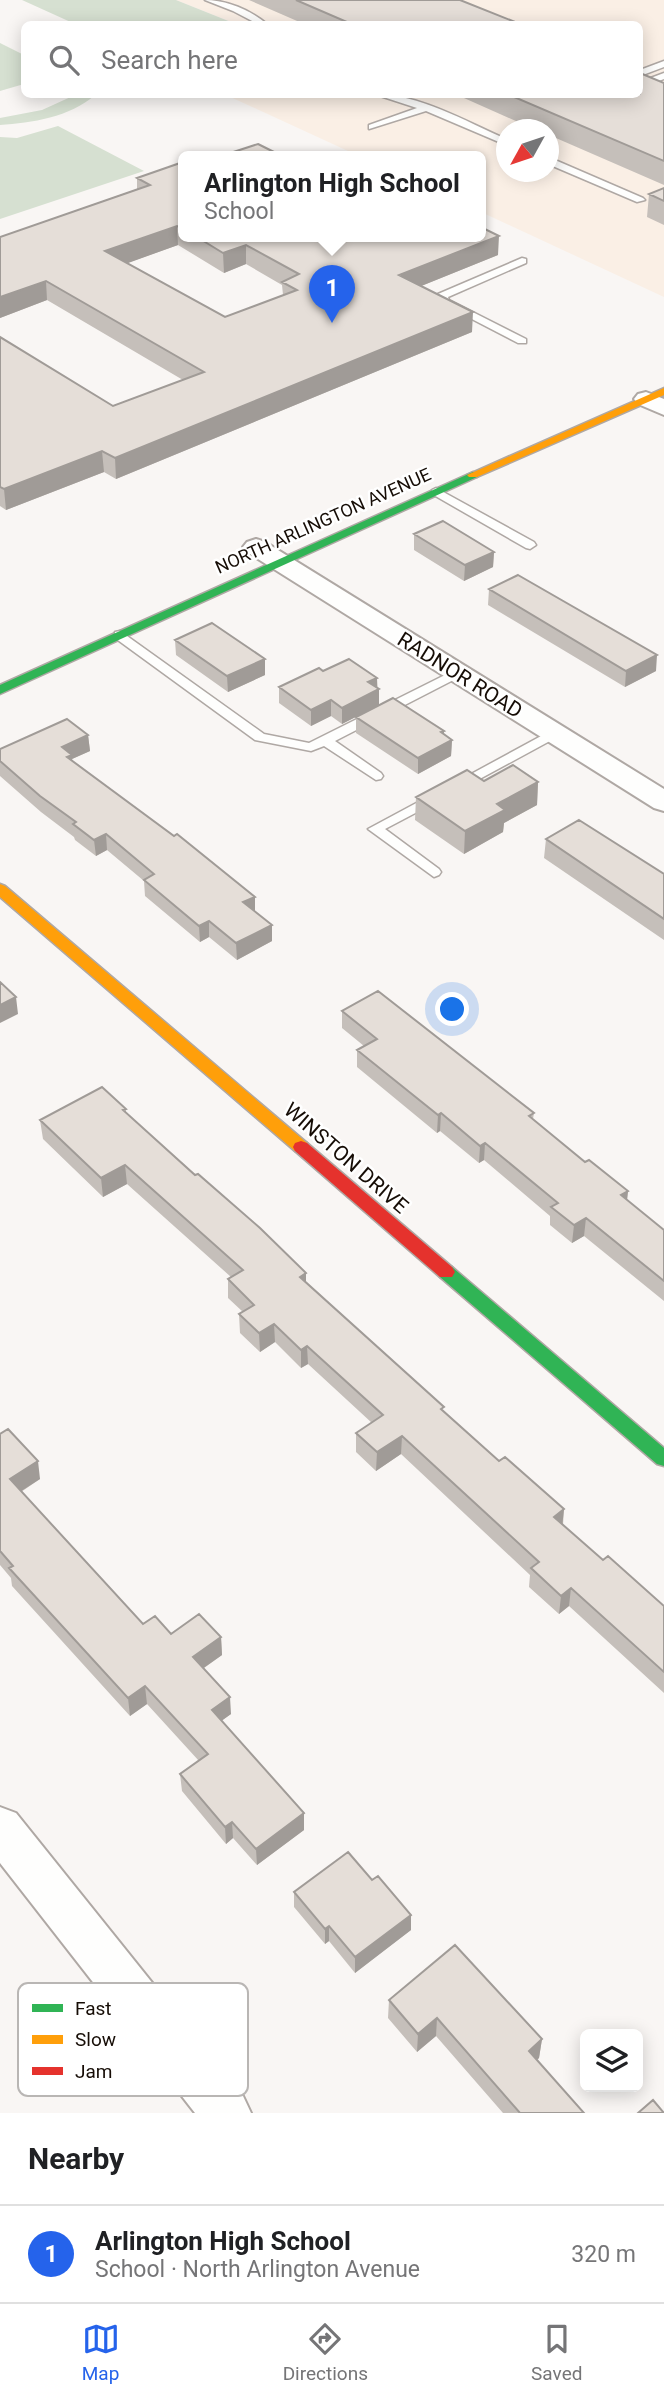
<!DOCTYPE html>
<html lang="en">
<head>
<meta charset="utf-8">
<style>
	body { margin:0; font-family:Roboto,sans-serif; background:#f2f2f2; color:#202124 }
	.controls { position:absolute; right:21px; bottom:21px; display:grid; overflow:hidden; border-radius:10px; box-shadow:0 4px 18px #0003 }
	.controls button { width:63px; height:63px; display:grid; place-items:center; padding:0; border:0; border-bottom:2px solid #e0e0e0; background:#fff; color:#202124; font:35px sans-serif }
	.compass { position:absolute; left:496px; top:119px; width:63px; height:63px; border-radius:50%; background:#fff; box-shadow:0 4px 18px #0003; rotate:230deg }
	.you { position:absolute; left:453px; top:1010px; width:24px; height:24px; margin:-18px; border:5px solid #fff; border-radius:50%; background:#1a73e8; box-shadow:0 0 0 10px #1a73e833 }
	.badge { display:grid; place-items:center; width:46px; height:46px; border-radius:50%; background:#2563eb; color:#fff; font-size:23px; font-weight:700 }
	.pin { position:absolute; translate:-50% -58px; filter:drop-shadow(0 2px 4px #0008) }
	.pin::after { content:''; position:absolute; top:37px; width:24px; height:21px; background:inherit; clip-path:polygon(0 0,100% 0,50% 100%) }
	.popup { position:absolute; left:178px; top:151px; width:308px; height:91px; box-sizing:border-box; display:grid; place-content:center; border-radius:10px; background:#fff; filter:drop-shadow(0 2px 5px #0005); font-size:23px; white-space:nowrap; color:#757577 }
	.popup b { font-size:26px; color:#202124 }
	.popup::after { content:''; position:absolute; left:50%; top:100%; margin-left:-14px; border:14px solid transparent; border-top-color:#fff }
	.list { margin:0; padding:0; list-style:none }
	h2 { display:flex; justify-content:space-between; align-items:center; height:91px; margin:0; padding:0 28px; font-size:30px }
	h2 small { font-size:23px; font-weight:400; color:#757577 }
	.list li { display:grid; grid-template-columns:46px 1fr auto; gap:21px; align-items:center; box-sizing:border-box; height:98px; padding:0 28px; border-top:2px solid #e0e0e0 }
	.list b { display:block; font-size:26px; white-space:nowrap }
	.list p { margin:0; font-size:23px; white-space:nowrap; color:#757577 }
	.list em { font-size:23px; font-style:normal; color:#757577 }
	.icon { flex:none; width:38px; height:38px; fill:none; stroke:currentColor; stroke-width:2; stroke-linecap:round; stroke-linejoin:round }
	.map { position:relative; flex:none; width:664px; height:2113px; overflow:hidden }
	.search { position:absolute; background:#fff; box-shadow:0 4px 18px #0003; left:21px; right:21px; top:21px; height:77px; display:flex; align-items:center; gap:18px; box-sizing:border-box; padding:0 24px; border-radius:10px; color:#757577; font-size:26px }
	.sheet { height:189px; background:#fff }
	nav { display:flex; justify-content:space-around; align-items:center; box-sizing:border-box; height:98px; border-top:2px solid #e0e0e0; background:#fff; font-size:19px; color:#757577 }
	nav a { display:grid; justify-items:center; gap:4px }
	nav .on { color:#2563eb }
	.map>svg:first-child { display:block }
	.commercial { fill:#faefe5; fill-rule:evenodd }
	.green { fill:#d6e0d1 }
	.lines { fill:none; stroke-linecap:round; stroke-linejoin:round }
	.lane-casing { stroke:#afa8a4; stroke-width:3 }
	.street-casing { stroke:#afa8a4; stroke-width:4 }
	.fast-casing { stroke:#afa8a4; stroke-width:3 }
	.slow-casing { stroke:#afa8a4; stroke-width:3 }
	.jam-casing { stroke:#afa8a4; stroke-width:3 }
	.lane { fill:#fefefd; fill-rule:evenodd }
	.street { fill:#fefefd; fill-rule:evenodd }
	.fast { fill:#30b455; fill-rule:evenodd }
	.slow { fill:#ff9f0a; fill-rule:evenodd }
	.jam { fill:#e5322d; fill-rule:evenodd }
	.wall { fill:#c5bfba; fill-rule:evenodd }
	.shaded-wall { fill:#a09b97 }
	.building { fill:#e5ded8; stroke:#a09b97; stroke-width:2 }
	.labels { text-anchor:middle; stroke-width:5; stroke-linejoin:round; paint-order:stroke }
	.far-street-label { font-size:18px; fill:#160d06; stroke:#fff }
	.street-label { font-size:21px; fill:#160d06; stroke:#fff }
	.key { fill:#fff; stroke:#b9b6b4; stroke-width:2 }
	.key-label { font-size:19px; fill:#160d06 }
</style>
</head>
<body>
<div class="map">
<svg width="664" height="2113" viewBox="0 0 664 2113">
	<rect width="100%" height="100%" fill="#f9f6f4"/>
	<path class="commercial" d="M 176,0 L 664,0 L 664,297 L 481,212 L 481,157 L 361,157 L 226,95 L 640,94 L 640,24 L 236,24 ZM 506,130 L 548,130 L 548,172 L 506,172 Z"/>
	<path class="green" d="M 22,0 L 176,0 L 236,24 L 75,24 Z
		M 0,43 L 24,55 L 24,84 L 0,91 Z
		M 75,95 L 95,95 C 70,117 32,123 0,125 L 0,118 L 42,110 Z
		M 58,126 L 144,171 L 0,219 L 0,137 L 17,138 Z"/>
	<g class="lines">
		<defs>
			<path id="lane" d="M 205,0 C 227,0 250,10 267,24 L 258,24 L 233,11 Z
				M 664,61 L 664,67 L 640,76 L 640,70 Z
				M 664,73 L 664,79 L 640,88 L 640,82 Z
				M 374,94 C 419,94 465,121 506,139 L 506,145 L 426,111 L 369,129 L 369,125 L 417,108 Z
				M 548,157 L 643,198 L 645,200 L 637,202 L 548,164 Z
				M 522,258 L 526,259 L 526,263 L 448,297 L 449,300 L 526,339 L 526,343 L 518,343 L 439,302 L 438,294 Z
				M 436,488 L 534,542 L 536,545 L 530,549 L 526,548 L 432,494 L 432,490 Z
				M 120,631 L 264,734 L 309,743 L 453,671 L 463,671 L 465,674 L 335,741 L 381,773 L 383,776 L 381,779 L 376,780 L 324,746 L 311,751 L 255,740 L 115,638 L 115,632 Z
				M 554,729 L 561,733 L 559,736 L 463,788 L 458,789 L 451,785 Z
				M 435,793 L 440,794 L 442,797 L 440,800 L 385,829 L 439,869 L 441,872 L 439,875 L 434,877 L 368,829 Z"/>
			<path id="street" d="M 646,392 L 664,399 L 664,415 L 638,404 L 634,399 L 638,394 Z
				M 256,539 L 265,542 L 664,789 L 664,811 L 654,808 L 247,552 L 243,547 L 247,542 Z
				M 0,1807 L 16,1813 L 243,2096 L 251,2113 L 195,2113 L 0,1863 Z"/>
			<path id="fast" d="M 473,472 L 479,475 L 477,477 L 0,694 L 0,685 Z
				M 446,1266 L 452,1267 L 664,1448 L 664,1466 L 657,1464 L 440,1277 L 437,1272 L 440,1267 Z"/>
			<path id="slow" d="M 664,388 L 664,395 L 477,477 L 469,477 L 467,475 Z
				M 0,884 L 5,886 L 307,1143 L 309,1147 L 307,1151 L 295,1151 L 0,897 Z"/>
			<path id="jam" d="M 301,1141 L 307,1143 L 452,1267 L 455,1272 L 452,1277 L 440,1277 L 295,1151 L 293,1147 L 295,1143 Z"/>
		</defs>
		<use href="#lane" class="lane-casing"/>
		<use href="#street" class="street-casing"/>
		<use href="#fast" class="fast-casing"/>
		<use href="#slow" class="slow-casing"/>
		<use href="#jam" class="jam-casing"/>
		<use href="#lane" class="lane"/>
		<use href="#street" class="street"/>
		<use href="#fast" class="fast"/>
		<use href="#slow" class="slow"/>
		<use href="#jam" class="jam"/>
	</g>
	<path class="wall" d="M 249,0 L 460,0 L 520,24 L 304,24 Z
		M 664,83 L 664,185 L 549,135 L 549,130 L 536,130 L 455,94 L 640,94 Z
		M 183,162 L 183,237 L 481,237 L 498,255 L 421,286 L 472,332 L 116,479 L 104,472 L 6,510 L 0,506 L 0,337 L 113,406 L 183,380 L 47,300 L 0,318 L 0,237 L 137,189 L 137,178 ZM 178,245 L 224,273 L 246,264 L 282,285 L 283,295 L 225,317 L 127,263 Z
		M 664,188 L 664,225 L 647,217 L 649,194 Z
		M 414,534 L 494,552 L 493,567 L 464,581 L 414,550 Z
		M 489,589 L 656,671 L 625,687 L 488,605 Z
		M 175,640 L 265,675 L 228,692 L 176,655 Z
		M 323,671 L 377,678 L 379,705 L 342,724 L 331,716 L 311,726 L 279,703 L 279,687 Z
		M 356,717 L 444,731 L 444,734 L 452,740 L 451,756 L 418,774 L 356,733 Z
		M 88,735 L 90,751 L 72,759 L 73,762 L 255,911 L 272,941 L 237,960 L 209,937 L 200,942 L 145,896 L 144,881 L 107,850 L 96,856 L 75,840 L 74,837 L 41,812 L 0,776 L 0,749 Z
		M 484,781 L 538,782 L 537,805 L 504,823 L 503,832 L 464,854 L 415,820 L 416,797 Z
		M 546,839 L 664,874 L 664,940 L 544,858 Z
		M 342,1011 L 534,1113 L 533,1119 L 585,1162 L 628,1191 L 627,1201 L 664,1230 L 664,1301 L 584,1236 L 572,1243 L 550,1225 L 550,1216 L 484,1160 L 479,1163 L 440,1131 L 437,1133 L 357,1067 L 357,1050 L 364,1046 L 342,1028 Z
		M 126,1109 L 126,1113 L 306,1273 L 306,1282 L 444,1412 L 499,1461 L 564,1509 L 563,1525 L 603,1560 L 664,1606 L 664,1693 L 569,1606 L 559,1614 L 529,1587 L 530,1575 L 401,1454 L 376,1471 L 356,1452 L 356,1433 L 372,1423 L 308,1364 L 301,1368 L 275,1342 L 260,1352 L 240,1333 L 239,1314 L 243,1312 L 228,1298 L 228,1279 L 231,1277 L 127,1184 L 103,1197 L 43,1139 L 40,1120 Z
		M 0,1434 L 40,1479 L 21,1492 L 143,1624 L 171,1634 L 221,1637 L 222,1655 L 204,1668 L 231,1714 L 221,1721 L 304,1813 L 304,1830 L 257,1865 L 233,1838 L 226,1844 L 182,1791 L 180,1774 L 199,1761 L 147,1704 L 130,1716 L 12,1586 L 11,1578 L 0,1565 Z
		M 294,1892 L 411,1930 L 355,1973 L 329,1941 L 325,1944 L 294,1907 Z
		M 389,2000 L 542,2039 L 539,2058 L 537,2060 L 584,2113 L 503,2113 L 436,2036 L 417,2052 L 388,2018 Z"/>
	<path class="shaded-wall" d="M 177,226 L 178,245 L 106,271 L 105,251 Z
		M 499,236 L 498,255 L 399,295 L 399,275 Z
		M 246,245 L 246,264 L 224,273 L 223,253 Z
		M 46,281 L 47,300 L 0,318 L 0,297 Z
		M 473,312 L 472,332 L 116,479 L 115,458 Z
		M 102,451 L 104,472 L 6,510 L 4,489 Z
		M 494,552 L 493,567 L 464,581 L 465,565 Z
		M 657,655 L 656,671 L 625,687 L 626,671 Z
		M 265,659 L 265,675 L 228,692 L 227,676 Z
		M 377,678 L 377,690 L 379,689 L 379,705 L 342,724 L 342,708 L 368,682 Z
		M 331,700 L 331,716 L 311,726 L 311,710 Z
		M 444,731 L 443,744 L 452,740 L 451,756 L 418,774 L 418,758 L 441,732 Z
		M 88,735 L 90,751 L 72,759 L 74,771 L 62,747 Z
		M 538,782 L 537,805 L 504,823 L 503,832 L 464,854 L 465,831 L 497,804 Z
		M 106,834 L 107,850 L 96,856 L 94,840 Z
		M 255,897 L 255,913 L 243,902 Z
		M 209,921 L 209,937 L 200,942 L 199,926 Z
		M 272,925 L 272,941 L 237,960 L 236,943 Z
		M 16,997 L 18,1014 L 0,1023 L 0,1005 Z
		M 441,1113 L 440,1131 L 437,1133 L 438,1115 Z
		M 485,1143 L 484,1160 L 479,1163 L 480,1146 Z
		M 125,1165 L 127,1184 L 103,1197 L 101,1178 Z
		M 628,1191 L 626,1208 L 621,1195 Z
		M 586,1218 L 584,1236 L 572,1243 L 574,1225 Z
		M 306,1273 L 306,1292 L 300,1277 Z
		M 274,1324 L 275,1342 L 260,1352 L 259,1333 Z
		M 307,1346 L 308,1364 L 301,1368 L 301,1350 Z
		M 402,1436 L 401,1454 L 376,1471 L 377,1452 Z
		M 38,1461 L 40,1479 L 12,1497 L 10,1479 Z
		M 564,1509 L 562,1528 L 554,1517 Z
		M 571,1588 L 569,1606 L 559,1614 L 561,1596 Z
		M 221,1637 L 222,1655 L 195,1674 L 193,1657 Z
		M 145,1686 L 147,1704 L 130,1716 L 128,1698 Z
		M 230,1697 L 231,1714 L 213,1727 L 212,1710 Z
		M 304,1813 L 304,1830 L 257,1865 L 256,1849 Z
		M 232,1822 L 233,1838 L 226,1844 L 225,1827 Z
		M 411,1915 L 411,1930 L 355,1973 L 355,1957 Z
		M 329,1926 L 329,1941 L 325,1944 L 325,1929 Z
		M 437,2018 L 436,2036 L 417,2052 L 418,2034 Z
		M 542,2039 L 539,2058 L 526,2069 L 529,2051 Z"/>
	<path class="building" d="M 296,0 L 460,0 L 520,24 L 339,24 L 347,22 Z
		M 640,73 L 664,83 L 664,161 L 507,94 L 640,94 Z
		M 258,144 L 284,157 L 218,157 Z
		M 183,162 L 183,229 L 177,226 L 105,251 L 225,317 L 297,290 L 282,282 L 299,274 L 246,245 L 223,253 L 197,237 L 481,237 L 481,227 L 499,236 L 399,275 L 473,312 L 115,458 L 102,451 L 4,489 L 0,487 L 0,337 L 113,406 L 204,372 L 46,281 L 0,297 L 0,237 L 150,185 L 137,178 Z
		M 664,188 L 664,201 L 649,194 Z
		M 443,521 L 494,552 L 465,565 L 414,534 Z
		M 518,575 L 657,655 L 626,671 L 489,589 Z
		M 212,623 L 265,659 L 227,676 L 175,640 Z
		M 349,659 L 377,678 L 368,682 L 379,689 L 342,708 L 331,700 L 311,710 L 279,687 L 319,668 L 323,671 Z
		M 393,698 L 444,731 L 441,732 L 452,740 L 418,758 L 356,717 Z
		M 67,719 L 88,735 L 62,747 L 72,755 L 67,757 L 174,836 L 177,834 L 255,897 L 243,902 L 272,925 L 236,943 L 209,921 L 199,926 L 144,880 L 154,874 L 106,834 L 94,840 L 73,824 L 76,822 L 40,796 L 0,761 L 0,749 Z
		M 513,765 L 538,782 L 497,804 L 505,810 L 465,831 L 416,797 L 467,770 L 484,781 Z
		M 579,820 L 664,874 L 664,919 L 546,839 Z
		M 0,982 L 16,997 L 0,1005 Z
		M 378,991 L 534,1113 L 529,1116 L 585,1162 L 589,1160 L 628,1191 L 621,1195 L 664,1230 L 664,1281 L 586,1218 L 574,1225 L 551,1207 L 558,1203 L 485,1143 L 480,1146 L 441,1113 L 438,1115 L 357,1050 L 377,1039 L 342,1011 Z
		M 102,1087 L 126,1109 L 123,1110 L 195,1175 L 198,1174 L 260,1228 L 306,1273 L 300,1277 L 444,1407 L 441,1409 L 499,1461 L 505,1457 L 564,1509 L 554,1517 L 603,1560 L 608,1556 L 664,1606 L 664,1672 L 571,1588 L 561,1596 L 531,1568 L 539,1562 L 402,1436 L 377,1452 L 356,1433 L 383,1415 L 307,1346 L 301,1350 L 274,1324 L 259,1333 L 239,1314 L 254,1305 L 228,1279 L 243,1270 L 125,1165 L 101,1178 L 40,1120 Z
		M 8,1429 L 38,1461 L 10,1479 L 143,1624 L 155,1616 L 171,1634 L 199,1614 L 221,1637 L 193,1657 L 230,1697 L 212,1710 L 304,1813 L 256,1849 L 232,1822 L 225,1827 L 180,1774 L 208,1754 L 145,1686 L 128,1698 L 9,1568 L 13,1566 L 0,1551 L 0,1434 Z
		M 348,1852 L 372,1880 L 378,1876 L 411,1915 L 355,1957 L 329,1926 L 325,1929 L 294,1892 Z
		M 455,1945 L 542,2039 L 529,2051 L 584,2113 L 520,2113 L 437,2018 L 418,2034 L 389,2000 Z
		M 653,2100 L 664,2113 L 638,2113 Z"/>
	<g class="labels">
		<g class="far-street-label">
			<text transform="translate(323 521) rotate(-24)" y="6">NORTH ARLINGTON AVENUE</text>
		</g>
		<g class="street-label">
			<text transform="translate(460 675) rotate(32)" y="7">RADNOR ROAD</text>
			<text transform="translate(346 1158) rotate(41)" y="7">WINSTON DRIVE</text>
		</g>
	</g>
	<rect x="18" y="1983" width="230" height="113" rx="10" class="key"/>
	<rect x="32" y="2004" width="31" height="8" fill="#30b455"/>
	<rect x="32" y="2035" width="31" height="9" fill="#ff9f0a"/>
	<rect x="32" y="2067" width="31" height="8" fill="#e5322d"/>
	<g class="key-label">
		<text x="75" y="2015">Fast</text>
		<text x="75" y="2046">Slow</text>
		<text x="75" y="2078">Jam</text>
	</g>
</svg>
<div class="controls">
<button><svg class="icon" aria-label="layers" viewBox="0 0 24 24"><path d="M12 4l9 5-9 5-9-5zM3 14l9 5 9-5"/></svg></button>
</div>
<svg class="compass" viewBox="-18 -18 36 36"><path d="M0-13l5 13h-10z" fill="#e53935"/><path d="M0 13l5-13h-10z" fill="#757577"/></svg>
<div class="you"></div>
<div class="pin badge" style="left:332px;top:323px">1</div>
<div class="popup"><b>Arlington High School</b>School</div>
<div class="search"><svg class="icon" aria-label="search" viewBox="0 0 24 24"><circle cx="10" cy="10" r="6"/><path d="M15 15l6 6"/></svg>Search here</div>
</div>
<section class="sheet">
<h2>Nearby<small></small></h2>
<ul class="list">
<li><span class="badge">1</span><div><b>Arlington High School</b><p>School · North Arlington Avenue</p></div><em>320 m</em></li>
</ul>
</section>
<nav>
<a class="on"><svg class="icon" aria-label="map" viewBox="0 0 24 24"><path d="M3 6l6-2 6 2 6-2v14l-6 2-6-2-6 2zM9 4v14M15 6v14"/></svg>Map</a>
<a><svg class="icon" aria-label="directions" viewBox="0 0 24 24"><path d="M12 3l9 9-9 9-9-9zM9 14v-3h6M13 9l2 2-2 2"/></svg>Directions</a>
<a><svg class="icon" aria-label="saved" viewBox="0 0 24 24"><path d="M7 4h10v16l-5-4-5 4z"/></svg>Saved</a>
</nav>
</body>
</html>
